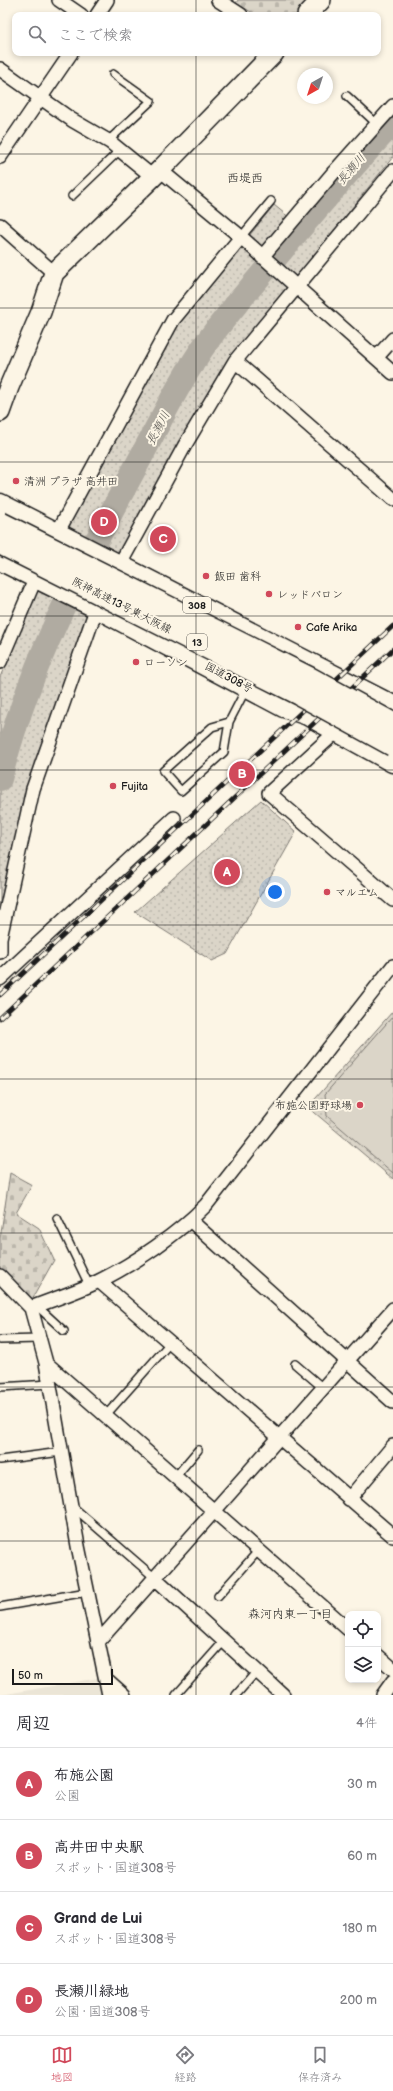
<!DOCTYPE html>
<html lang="ja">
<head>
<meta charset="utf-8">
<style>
	body { margin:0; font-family:"Balsamiq Sans","Klee One",sans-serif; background:#f2f2f3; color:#2b2b33 }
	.controls { position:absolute; right:12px; bottom:12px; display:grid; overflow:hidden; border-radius:8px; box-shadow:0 2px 6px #0003 }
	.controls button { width:36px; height:36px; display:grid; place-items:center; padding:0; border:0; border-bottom:1px solid #e1e1e2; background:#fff; color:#2b2b33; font:20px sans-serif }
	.compass { position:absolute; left:297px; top:68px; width:36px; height:36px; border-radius:50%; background:#fff; box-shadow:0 2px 6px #0003; rotate:219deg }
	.scale { position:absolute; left:12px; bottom:10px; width:101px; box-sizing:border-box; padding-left:4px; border:2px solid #1c1c1c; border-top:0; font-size:11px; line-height:14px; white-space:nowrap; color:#1c1c1c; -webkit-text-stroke:3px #fcf5e5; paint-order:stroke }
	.you { position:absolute; left:275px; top:892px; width:14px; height:14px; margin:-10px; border:3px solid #fff; border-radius:50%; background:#1a73e8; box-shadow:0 0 0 6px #1a73e833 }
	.badge { display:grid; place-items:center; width:26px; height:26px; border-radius:50%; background:#d1495b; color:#fff; font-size:13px; font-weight:700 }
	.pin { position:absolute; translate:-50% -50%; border:2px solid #fff; box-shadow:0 1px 4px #0006 }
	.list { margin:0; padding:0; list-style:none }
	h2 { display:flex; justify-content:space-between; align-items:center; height:52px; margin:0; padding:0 16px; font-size:17px }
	h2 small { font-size:13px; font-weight:400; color:#7c7c81 }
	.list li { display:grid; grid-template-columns:26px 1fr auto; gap:12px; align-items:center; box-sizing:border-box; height:72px; padding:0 16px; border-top:1px solid #e1e1e2 }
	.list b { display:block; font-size:15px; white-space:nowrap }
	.list p { margin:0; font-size:13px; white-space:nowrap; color:#7c7c81 }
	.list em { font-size:13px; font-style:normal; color:#7c7c81 }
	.icon { flex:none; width:22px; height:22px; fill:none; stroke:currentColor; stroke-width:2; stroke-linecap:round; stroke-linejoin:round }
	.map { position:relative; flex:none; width:393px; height:1695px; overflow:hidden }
	.search { position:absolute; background:#fff; box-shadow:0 2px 6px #0003; left:12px; right:12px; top:12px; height:44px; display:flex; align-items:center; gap:10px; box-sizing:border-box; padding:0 14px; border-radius:8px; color:#7c7c81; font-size:15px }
	.sheet { height:340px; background:#fff }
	nav { display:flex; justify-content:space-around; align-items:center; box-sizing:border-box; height:56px; border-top:1px solid #e1e1e2; background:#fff; font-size:11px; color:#7c7c81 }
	nav a { display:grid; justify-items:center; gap:2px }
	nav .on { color:#d1495b }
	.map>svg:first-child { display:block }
	.built { fill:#ebe5d6 }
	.green { fill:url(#green-dots); stroke:#7c7872 }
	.cemetery { fill:url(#cemetery-stones); stroke:#7c7872 }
	.pitch { fill:#dbd5c8; stroke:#7c7872 }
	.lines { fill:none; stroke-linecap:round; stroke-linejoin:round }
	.river { stroke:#b0aba1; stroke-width:24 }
	.lane-casing { stroke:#1c1c1c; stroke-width:10 }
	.street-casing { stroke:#1c1c1c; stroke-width:16 }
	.secondary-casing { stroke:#1c1c1c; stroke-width:22 }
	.highway-casing { stroke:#1c1c1c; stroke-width:25 }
	.lane { stroke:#fcf5e5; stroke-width:7 }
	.street { stroke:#fcf5e5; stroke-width:13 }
	.secondary { stroke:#fcf5e5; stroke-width:19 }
	.highway { stroke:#fcf5e5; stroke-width:22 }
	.rail-casing { stroke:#1c1c1c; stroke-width:4.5 }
	.rail { stroke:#fcf5e5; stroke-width:3; stroke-dasharray:9; stroke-linecap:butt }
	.highway-bridge-casing { stroke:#1c1c1c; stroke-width:25; stroke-linecap:butt }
	.highway-bridge { stroke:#fcf5e5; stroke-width:22 }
	.grid { fill:none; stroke:#1c1c1c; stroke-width:1; stroke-opacity:0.55 }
	.poi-dot { fill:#d1495b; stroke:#fcf5e5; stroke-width:1.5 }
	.labels { text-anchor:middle; stroke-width:4; stroke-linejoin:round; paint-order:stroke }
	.shield { fill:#fcf5e5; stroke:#5f5d58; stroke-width:1 }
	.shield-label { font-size:10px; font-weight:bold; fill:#1c1c1c }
	.poi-label { font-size:11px; fill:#1c1c1c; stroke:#fcf5e5; text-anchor:start }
	.street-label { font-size:11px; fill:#1c1c1c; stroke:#fcf5e5 }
	.water-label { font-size:12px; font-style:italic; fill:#575551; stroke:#fcf5e5 }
	.neighbourhood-label { font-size:12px; fill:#1c1c1c; stroke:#fcf5e5 }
</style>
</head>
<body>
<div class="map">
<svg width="393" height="1695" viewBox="0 0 393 1695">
	<defs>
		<pattern id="green-dots" width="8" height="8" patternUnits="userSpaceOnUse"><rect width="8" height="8" fill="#dbd5c8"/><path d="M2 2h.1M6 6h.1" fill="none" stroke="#bbb6ab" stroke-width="1.8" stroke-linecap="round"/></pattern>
		<pattern id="cemetery-stones" width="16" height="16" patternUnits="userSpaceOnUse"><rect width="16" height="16" fill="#dbd5c8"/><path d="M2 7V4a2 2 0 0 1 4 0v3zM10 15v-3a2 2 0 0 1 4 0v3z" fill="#bbb6ab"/></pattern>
	</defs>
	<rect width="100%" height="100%" fill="#fcf5e5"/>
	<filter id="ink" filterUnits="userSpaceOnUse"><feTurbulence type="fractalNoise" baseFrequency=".025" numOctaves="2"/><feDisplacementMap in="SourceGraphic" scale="8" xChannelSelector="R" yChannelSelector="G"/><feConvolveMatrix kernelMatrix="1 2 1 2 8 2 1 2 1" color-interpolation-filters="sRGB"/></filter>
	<g filter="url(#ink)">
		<path class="built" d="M 98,1678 L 102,1695 L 1,1695 Z"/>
		<path class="green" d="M 393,119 L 393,157 L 231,358 L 91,611 L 0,914 L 0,677 L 61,537 L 181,320 L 274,205 L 296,223 L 365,146 Z
			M 261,800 L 296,832 L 227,954 L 212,961 L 135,912 Z
			M 393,1011 L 393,1179 L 308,1107 Z"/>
		<path class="cemetery" d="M 238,0 L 310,0 L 297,15 L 256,15 L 236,3 Z
			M 10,1173 L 32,1185 L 16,1213 L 39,1228 L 54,1260 L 31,1301 L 0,1271 L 0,1239 Z"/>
		<path class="pitch" d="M 393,1016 L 393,1173 L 327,1116 L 325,1094 Z"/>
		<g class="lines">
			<path class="river" d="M 0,779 C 29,665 79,572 134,470 C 158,426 180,379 209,339 C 232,308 258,279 283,249 C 319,206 354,164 393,123"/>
			<defs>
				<path id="lane" d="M 347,96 L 377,124
					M 108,141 L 151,101 L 113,74
					M 72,196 L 120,150
					M 241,237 L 271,201
					M 229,722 L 212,727 L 163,771 L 181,791 L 224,752 L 229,722 L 246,689
					M 57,1218 L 89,1285
					M 37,1306 L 64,1331
					M 0,1340 L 39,1339
					M 295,1364 L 323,1388
					M 0,1387 L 50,1384
					M 106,1415 L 170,1343
					M 0,1460 L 61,1452
					M 176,1476 L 198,1450
					M 72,1506 L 155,1578
					M 218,1596 L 259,1550
					M 0,1607 L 87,1592
					M 176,1695 L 224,1641
					M 236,1695 L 257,1671"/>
				<path id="street" d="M 59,0 L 81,15
					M 218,0 L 241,15
					M 97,15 L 107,0
					M 0,69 L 72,120 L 110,142 L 153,177
					M 0,157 L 71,53
					M 160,170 L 241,237 L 393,373
					M 0,225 L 54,273
					M 262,257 L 334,172 L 393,106
					M 376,358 L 393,339
					M 235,361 L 393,499
					M 56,535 L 173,320 L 241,237
					M 119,566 L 185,445 L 235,361 L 393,171
					M 0,662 L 36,577
					M 338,730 L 269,793 L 393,900
					M 0,952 L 0,938 L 33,789 L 97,607
					M 0,979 L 174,818
					M 191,1221 L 393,1402
					M 0,1276 L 31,1308 L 46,1363 L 78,1546 L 109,1695
					M 99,1281 L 393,1536
					M 31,1308 C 53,1299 77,1292 99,1281 C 134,1264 179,1233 206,1205 L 393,966
					M 46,1363 L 348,1629
					M 349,1499 L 393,1446
					M 155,1578 L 283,1695
					M 98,1642 L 393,1309
					M 378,1656 L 393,1669
					M 106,1679 L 124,1695
					M 383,1695 L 393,1681"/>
				<path id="secondary" d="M 307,15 L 321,0
					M 0,412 L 9,387 L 41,312 L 54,273 L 160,170 L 274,53"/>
				<path id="highway" d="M 0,505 L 393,707
					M 0,559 L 97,607 L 284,706 L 308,714 L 393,761"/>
			</defs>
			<use href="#lane" class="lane-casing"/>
			<use href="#street" class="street-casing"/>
			<use href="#secondary" class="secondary-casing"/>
			<use href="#highway" class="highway-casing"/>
			<use href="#lane" class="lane"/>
			<use href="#street" class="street"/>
			<use href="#secondary" class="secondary"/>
			<use href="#highway" class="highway"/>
			<defs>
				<path id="rail" d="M 0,995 L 393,626
					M 0,1018 L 393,649"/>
			</defs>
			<use href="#rail" class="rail-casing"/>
			<use href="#rail" class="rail"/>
			<defs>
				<path id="highway-bridge" d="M 0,523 L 309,678 L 393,724
					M 0,543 L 300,694 L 393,745"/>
			</defs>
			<use href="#highway-bridge" class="highway-bridge-casing"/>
			<use href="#highway-bridge" class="highway-bridge"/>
		</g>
	</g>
	<path class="grid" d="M 196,0 L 196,15M 196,53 L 196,1695M 0,154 L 393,154M 0,308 L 393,308M 0,462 L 393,462M 0,616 L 393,616M 0,770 L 393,770M 0,925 L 393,925M 0,1079 L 393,1079M 0,1233 L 393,1233M 0,1387 L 393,1387M 0,1541 L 393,1541"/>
	<g class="poi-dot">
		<circle cx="16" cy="481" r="4"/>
		<circle cx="206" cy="576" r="4"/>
		<circle cx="269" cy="594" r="4"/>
		<circle cx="298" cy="627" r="4"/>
		<circle cx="136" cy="662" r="4"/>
		<circle cx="113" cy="786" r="4"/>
		<circle cx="327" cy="892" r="4"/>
		<circle cx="360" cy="1105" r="4"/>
	</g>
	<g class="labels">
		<g class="shield">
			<rect x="183" y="597" width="28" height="16" rx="3"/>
			<rect x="187" y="634" width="20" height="16" rx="3"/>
		</g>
		<g class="shield-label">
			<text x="197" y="609">308</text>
			<text x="197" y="646">13</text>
		</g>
		<g class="poi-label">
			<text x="24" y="485">清洲 プラザ 高井田</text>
			<text x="214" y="580">飯田 歯科</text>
			<text x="277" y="598">レッドバロン</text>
			<text x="306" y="631">Cafe Arika</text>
			<text x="144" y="666">ローソン</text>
			<text x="121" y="790">Fujita</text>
			<text x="335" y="896">マルエム</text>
			<text x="352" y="1109" text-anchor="end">布施公園野球場</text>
		</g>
		<g class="street-label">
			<text transform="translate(122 605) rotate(27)" y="4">阪神高速13号東大阪線</text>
			<text transform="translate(229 677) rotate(28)" y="4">国道308号</text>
		</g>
		<g class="water-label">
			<text transform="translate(351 169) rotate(-49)" y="4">長瀬川</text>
			<text transform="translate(158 428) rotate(-62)" y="4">長瀬川</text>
		</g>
		<g class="neighbourhood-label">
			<text x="245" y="182">西堤西</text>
			<text x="290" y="1618">森河内東一丁目</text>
		</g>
	</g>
</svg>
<div class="controls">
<button><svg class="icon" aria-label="locate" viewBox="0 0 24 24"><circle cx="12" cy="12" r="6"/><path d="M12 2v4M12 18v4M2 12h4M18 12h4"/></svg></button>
<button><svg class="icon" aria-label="layers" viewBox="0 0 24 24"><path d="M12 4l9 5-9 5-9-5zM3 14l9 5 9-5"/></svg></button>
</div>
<svg class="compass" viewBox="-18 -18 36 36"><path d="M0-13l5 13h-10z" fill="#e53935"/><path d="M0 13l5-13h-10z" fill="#7c7c81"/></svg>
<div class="scale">50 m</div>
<div class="you"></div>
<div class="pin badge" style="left:227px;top:872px">A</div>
<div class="pin badge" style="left:242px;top:774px">B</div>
<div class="pin badge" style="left:163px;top:539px">C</div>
<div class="pin badge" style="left:104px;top:522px">D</div>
<div class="search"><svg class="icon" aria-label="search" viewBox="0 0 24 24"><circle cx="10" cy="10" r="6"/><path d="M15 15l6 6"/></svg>ここで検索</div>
</div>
<section class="sheet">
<h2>周辺<small>4件</small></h2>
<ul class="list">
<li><span class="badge">A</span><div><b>布施公園</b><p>公園</p></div><em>30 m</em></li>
<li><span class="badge">B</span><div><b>高井田中央駅</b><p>スポット · 国道308号</p></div><em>60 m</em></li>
<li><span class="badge">C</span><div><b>Grand de Lui</b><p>スポット · 国道308号</p></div><em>180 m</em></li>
<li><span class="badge">D</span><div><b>長瀬川緑地</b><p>公園 · 国道308号</p></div><em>200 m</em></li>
</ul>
</section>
<nav>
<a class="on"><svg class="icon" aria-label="map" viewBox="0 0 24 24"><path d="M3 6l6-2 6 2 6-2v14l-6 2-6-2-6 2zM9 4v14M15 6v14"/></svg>地図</a>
<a><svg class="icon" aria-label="directions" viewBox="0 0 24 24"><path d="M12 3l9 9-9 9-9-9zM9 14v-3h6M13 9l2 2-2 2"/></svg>経路</a>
<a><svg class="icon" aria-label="saved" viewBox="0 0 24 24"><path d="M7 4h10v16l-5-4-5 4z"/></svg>保存済み</a>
</nav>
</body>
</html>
